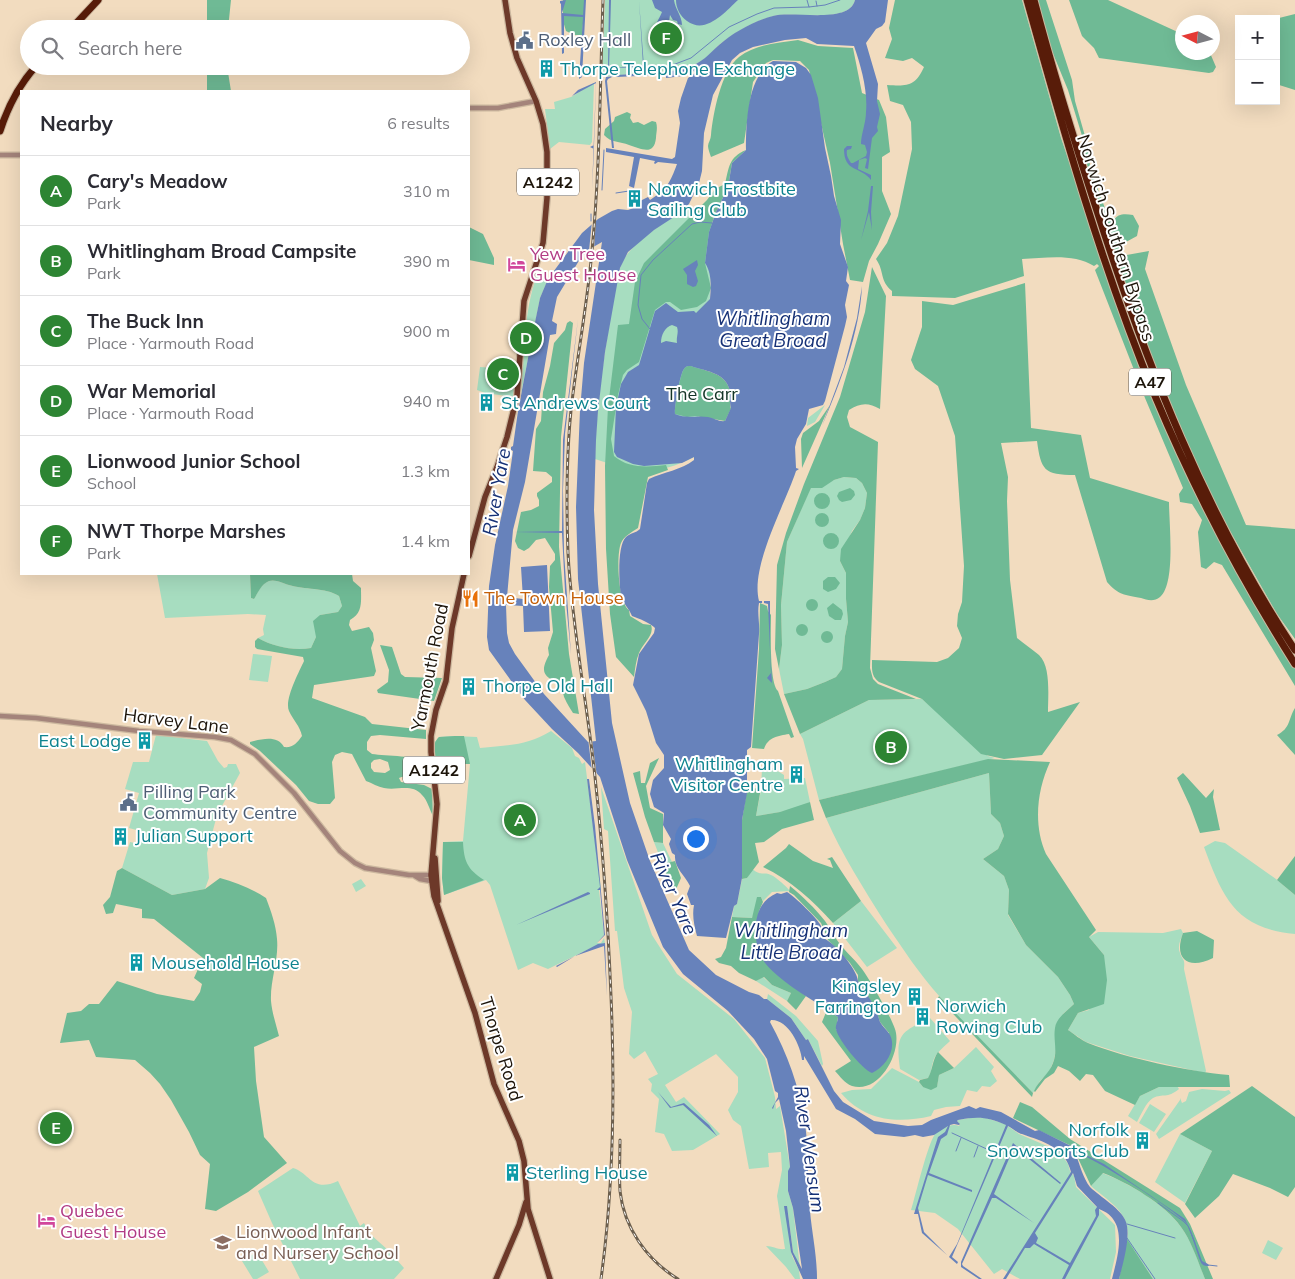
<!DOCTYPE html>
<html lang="en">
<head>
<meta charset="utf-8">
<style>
	body { margin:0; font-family:Mulish,sans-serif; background:#f7f7f7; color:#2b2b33 }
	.controls { position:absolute; right:15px; top:15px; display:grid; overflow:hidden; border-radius:0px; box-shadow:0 5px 20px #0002 }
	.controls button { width:45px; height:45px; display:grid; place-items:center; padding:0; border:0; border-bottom:1px solid #e1e1e2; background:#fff; color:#2b2b33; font:25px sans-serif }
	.compass { position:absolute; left:1175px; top:15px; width:45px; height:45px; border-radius:50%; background:#fff; box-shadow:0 5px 20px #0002; rotate:276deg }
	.you { position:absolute; left:695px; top:838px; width:18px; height:18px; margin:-12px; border:4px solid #fff; border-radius:50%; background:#1a73e8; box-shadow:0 0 0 8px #1a73e833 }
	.badge { display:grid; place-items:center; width:32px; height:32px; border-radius:50%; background:#2d8533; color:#fff; font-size:16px; font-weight:700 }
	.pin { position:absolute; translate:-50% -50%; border:2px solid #fff; box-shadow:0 1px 5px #0006 }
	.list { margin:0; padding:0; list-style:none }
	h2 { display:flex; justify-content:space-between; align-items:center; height:65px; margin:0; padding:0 20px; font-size:21px }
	h2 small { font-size:16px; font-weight:400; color:#7c7c81 }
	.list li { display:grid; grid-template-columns:32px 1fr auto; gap:15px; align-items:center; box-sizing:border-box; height:70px; padding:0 20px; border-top:1px solid #e1e1e2 }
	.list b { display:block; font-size:19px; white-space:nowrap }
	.list p { margin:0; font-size:16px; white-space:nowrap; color:#7c7c81 }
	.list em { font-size:16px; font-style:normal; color:#7c7c81 }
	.icon { flex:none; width:28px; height:28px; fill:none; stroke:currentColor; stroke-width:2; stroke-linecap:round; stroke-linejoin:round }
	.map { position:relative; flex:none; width:1295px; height:1279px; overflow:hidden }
	.search { position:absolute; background:#fff; box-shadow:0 5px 20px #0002; left:20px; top:20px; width:450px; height:55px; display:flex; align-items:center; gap:12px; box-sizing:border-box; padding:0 18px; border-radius:28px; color:#7c7c81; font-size:19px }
	.panel { position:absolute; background:#fff; box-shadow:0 5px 20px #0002; left:20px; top:90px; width:450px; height:485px; border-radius:0px }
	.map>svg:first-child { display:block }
	.green { fill:#a7ddc0 }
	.forest { fill:#6fba95; fill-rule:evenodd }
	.water { fill:#6782bb; fill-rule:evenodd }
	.pier { fill:#f2dcbf }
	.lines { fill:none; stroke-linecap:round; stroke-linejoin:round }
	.stream { stroke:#6782bb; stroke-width:1 }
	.minor-casing { stroke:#ccb89f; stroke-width:7 }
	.major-casing { stroke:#ccb89f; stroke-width:8 }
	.highway-casing { stroke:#ccb89f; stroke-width:9 }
	.minor { stroke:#a4847b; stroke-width:4.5 }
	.major { stroke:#6d3929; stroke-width:5.5 }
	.highway { stroke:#581c09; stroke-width:7 }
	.rail-casing { stroke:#6c5f4e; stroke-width:3 }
	.rail { stroke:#fff; stroke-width:1; stroke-dasharray:4; stroke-linecap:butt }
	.labels { text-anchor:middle; stroke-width:4; stroke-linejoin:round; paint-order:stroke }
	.shield { fill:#fff; stroke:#615b54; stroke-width:1 }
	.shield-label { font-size:16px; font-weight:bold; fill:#1d150b }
	.service-label { font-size:18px; fill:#4e5e75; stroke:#fff; text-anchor:start }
	.culture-label { font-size:18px; fill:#0d838f; stroke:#fff; text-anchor:start }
	.street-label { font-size:18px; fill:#1d150b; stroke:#fff }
	.hotel-label { font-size:18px; fill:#b23c85; stroke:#fff; text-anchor:start }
	.park-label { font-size:18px; fill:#133526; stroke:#fff }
	.food-label { font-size:18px; fill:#c56008; stroke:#fff; text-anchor:start }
	.education-label { font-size:18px; fill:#785e54; stroke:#fff; text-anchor:start }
	.water-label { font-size:19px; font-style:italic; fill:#163176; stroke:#fff }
</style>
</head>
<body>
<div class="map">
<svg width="1295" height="1279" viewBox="0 0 1295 1279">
	<rect width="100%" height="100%" fill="#f2dcbf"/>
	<path class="green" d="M 605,0 L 855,0 C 849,25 792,11 774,16 C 754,21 736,32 720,44 C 715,48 711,54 706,58 C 693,67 675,74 659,71 L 602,77 Z
		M 594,83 L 592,142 L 590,145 L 559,142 L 550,149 L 545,109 L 555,109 L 554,102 L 571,97 Z
		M 691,207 L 712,223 L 710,299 L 694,457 C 655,477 635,472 595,459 C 596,410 603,362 611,314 C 614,295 616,267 629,252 C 644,234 670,218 691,207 Z
		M 537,275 L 548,280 L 540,298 L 521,394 L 520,394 C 525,354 523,313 537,275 Z
		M 480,367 L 494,368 L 497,375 L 517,375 L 513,397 L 485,393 L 477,390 Z
		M 825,405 L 815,422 L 807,426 L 808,418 Z
		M 844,477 L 856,478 L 862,483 L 867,493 L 865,508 L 860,520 L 852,531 L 840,561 L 846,573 L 846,599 L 848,622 L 845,636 L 842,669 L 836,677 L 825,682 L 807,689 L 784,694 L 779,669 L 782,645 L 781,605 L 787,542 L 811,487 Z
		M 157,574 L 250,574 L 251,598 L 254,599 C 258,592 261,584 269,581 C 275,579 283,583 289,585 C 304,590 325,587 339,596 L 342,606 L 338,612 L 320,615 L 316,637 L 311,648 C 294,651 274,647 258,638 L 264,635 L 263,629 L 266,615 L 248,614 L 165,618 Z
		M 253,654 L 272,656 L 268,682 L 249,680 Z
		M 922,699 L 988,756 L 995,758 L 819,800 L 803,739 L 800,734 L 869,700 Z
		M 551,731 L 572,748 L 575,756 L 579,758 L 582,764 L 585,762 L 601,890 L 599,890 L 604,935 L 597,943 L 601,943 L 604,938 L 605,943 L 591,948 L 548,969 L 533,963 L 518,970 L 490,885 L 486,880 L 444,895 L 442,878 L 443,842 L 463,841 L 470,764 L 435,742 L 439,737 L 455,736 L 477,737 L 480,748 C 508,745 526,746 551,731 Z
		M 156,735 L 207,741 L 218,761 L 224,768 L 227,767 L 228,764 L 236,764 L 240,773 L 217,815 L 207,853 L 209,878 L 205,889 L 172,895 L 122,868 L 130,842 L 139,844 L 142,834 L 139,833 L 140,831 L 129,828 L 139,793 L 125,789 L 133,762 L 149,762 Z
		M 762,768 L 773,768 L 784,775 L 784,779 L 805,778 L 810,802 C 794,811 774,813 756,816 L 761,790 Z
		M 989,773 L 991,814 L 1000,823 L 1004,836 L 998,849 L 983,859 L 1004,876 L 1009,890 L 1008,915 L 1026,945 L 1058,977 L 1070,995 L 1074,1004 L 1063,1014 L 1054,1060 L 1049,1072 L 1040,1081 L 1033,1093 C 1002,1061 970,1030 940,997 C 920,975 903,949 886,924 C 864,889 842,855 826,818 Z
		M 601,787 L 652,935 L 677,974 L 734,1019 L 765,1058 L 775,1097 L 776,1109 L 780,1106 L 790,1167 L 788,1191 L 793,1208 L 800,1268 L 793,1252 L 787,1206 L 792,1256 L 799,1270 L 800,1279 L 795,1279 L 786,1267 L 766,1246 C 773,1246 778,1250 785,1249 L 777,1196 L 782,1170 L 781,1152 L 768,1153 L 769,1167 L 749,1169 L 741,1126 L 733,1120 L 728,1110 L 738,1092 L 738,1077 L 716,1054 L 665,1085 L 676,1102 L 684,1097 L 720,1134 L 693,1150 L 672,1151 L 664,1134 L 655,1132 L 659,1099 L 651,1091 L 652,1084 L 648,1079 L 658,1074 L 645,1051 L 634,1059 L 629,1054 L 632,1012 L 624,988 L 617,931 L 615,931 L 608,831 L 604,829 Z
		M 1215,841 L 1225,843 L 1276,879 L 1295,895 L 1295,934 C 1235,928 1223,898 1204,847 Z
		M 654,842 L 663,843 L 672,862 L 667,863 L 659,855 Z
		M 752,869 C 763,877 763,871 771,875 C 776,877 787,887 790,891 L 772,892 L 763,901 L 761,897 L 752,918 L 732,917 L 734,906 L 737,904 L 742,879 L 747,878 Z
		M 361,879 L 366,886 L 356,892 L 352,884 Z
		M 861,901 L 897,948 L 867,967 L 833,923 Z
		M 1181,929 L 1183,933 C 1181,939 1177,946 1180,953 C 1183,962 1185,957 1184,969 L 1206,1071 L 1205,1073 L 1130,1056 L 1086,1042 L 1068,1030 L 1078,1013 L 1089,1010 L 1104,955 L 1089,937 L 1098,932 L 1163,933 Z
		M 763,977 L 772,985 L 791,993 L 787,1001 L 756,981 Z
		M 768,994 L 796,1016 L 818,1041 L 823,1064 L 822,1066 L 808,1039 L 806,1040 L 791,1018 L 767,999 Z
		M 930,1018 L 950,1041 C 944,1047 935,1053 933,1062 C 931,1068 932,1072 928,1078 L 919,1080 L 900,1069 C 895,1034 901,1032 930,1018 Z
		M 976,1047 L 994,1067 L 991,1071 L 997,1081 L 990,1087 L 982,1086 L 977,1092 L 967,1090 L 960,1106 L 946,1107 L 934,1110 L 931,1116 C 897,1124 865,1121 841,1093 L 852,1090 L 871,1089 L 892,1068 L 919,1082 L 923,1087 L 937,1086 L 939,1075 L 954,1068 Z
		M 1177,1086 L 1179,1089 C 1167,1099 1163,1093 1153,1098 C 1146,1102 1141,1115 1137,1122 L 1128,1116 L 1140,1096 L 1159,1087 Z
		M 1202,1089 L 1225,1091 L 1229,1090 L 1231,1093 L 1159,1139 L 1156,1134 L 1180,1100 L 1180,1098 L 1182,1103 L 1186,1101 L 1189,1092 Z
		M 1150,1104 L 1166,1114 L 1154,1132 L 1139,1123 Z
		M 975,1117 L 986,1118 L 1005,1124 L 1019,1134 L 1059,1151 L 1068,1164 L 1070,1171 L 1074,1176 L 1076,1187 L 1115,1225 L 1116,1252 L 1110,1279 L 1020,1279 L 1002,1269 L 994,1274 L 958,1229 L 935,1213 L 911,1210 C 916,1194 927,1146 935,1134 C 940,1128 952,1123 959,1126 L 960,1124 L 957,1121 L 958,1120 Z
		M 1180,1134 L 1212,1151 L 1185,1203 L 1155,1182 Z
		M 293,1168 C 310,1173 312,1193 338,1181 L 360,1226 L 364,1223 L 370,1234 L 388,1250 L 404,1268 L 394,1279 L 300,1279 L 272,1223 L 258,1191 Z
		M 1102,1173 C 1127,1182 1165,1204 1181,1227 C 1192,1242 1198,1261 1205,1279 L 1153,1279 L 1127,1240 C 1132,1213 1109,1202 1091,1186 Z
		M 1268,1240 L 1283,1248 L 1276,1260 L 1262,1253 Z
		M 257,1252 L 269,1272 L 257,1279 L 253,1279 L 242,1261 Z"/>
	<path class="forest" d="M 207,0 L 231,0 L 228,29 L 207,29 Z
		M 563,0 L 585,0 L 582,35 L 574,35 L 566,31 L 563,21 Z
		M 895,0 L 1022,0 L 1061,138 L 1143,375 L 1201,500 L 1234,568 L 1295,666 L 1295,686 L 1222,565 L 1214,562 L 1206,569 L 1201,567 L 1198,532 L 1202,520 L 1192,504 L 1180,502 L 1179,494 L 1183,488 L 1145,398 L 1095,270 L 1099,266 L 1097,264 L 1094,266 C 1074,253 1045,258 1022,259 L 1024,276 L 955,298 L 892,296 L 892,291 C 879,280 885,272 876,259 L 887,243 L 898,216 L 912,149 L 911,122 L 903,105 L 890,101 L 887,85 C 907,86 915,87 924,67 L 912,58 L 903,61 L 885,58 L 892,39 L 889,28 Z
		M 1036,0 L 1046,0 L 1072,80 L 1075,101 L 1089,150 L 1090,168 L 1109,219 L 1113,221 C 1118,213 1125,214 1133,215 L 1139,226 L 1137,236 L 1126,242 L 1117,238 L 1121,256 L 1149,251 L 1145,269 L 1186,385 L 1246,525 L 1295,529 L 1295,639 L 1277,614 L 1226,524 L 1202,477 L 1149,352 L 1089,176 L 1083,139 L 1068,90 L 1047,39 Z
		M 1069,0 L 1108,0 L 1182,34 L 1182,52 L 1210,53 L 1216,67 L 1213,72 L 1209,73 L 1099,58 L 1094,48 L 1082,36 Z
		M 1295,14 L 1295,90 L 1276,84 L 1276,19 L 1275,19 Z
		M 798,40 L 818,46 L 853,48 L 862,93 L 879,100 L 886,117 L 890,152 L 882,157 L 882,191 L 891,214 L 878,244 L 869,261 L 863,282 L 850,280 L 843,244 L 830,163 L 809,70 L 800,61 L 773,60 L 766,63 L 753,82 L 744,143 L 711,157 C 710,154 708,149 708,146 C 708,143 711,139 711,135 C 713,114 721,71 739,57 C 756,44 778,43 798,40 Z
		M 207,66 L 227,66 L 231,91 L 207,91 Z
		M 627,112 L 631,114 L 630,118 L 633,123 L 638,122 L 644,125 L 652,121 L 656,122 C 658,128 656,133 656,138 C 654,157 640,148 629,145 C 620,141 611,143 604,135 L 605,129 L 614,121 L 615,117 Z
		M 746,150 L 732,163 L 728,187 L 716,212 L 709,232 L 705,263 L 711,288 L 706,301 L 697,307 L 681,310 L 670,302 L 666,302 L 655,310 L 639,362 L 627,370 L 623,375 L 618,395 L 611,439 L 614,456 C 629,469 648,467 666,465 L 668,470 L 648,477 L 638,528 C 632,532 624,536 621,543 C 616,555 618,603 629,610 L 630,616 L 643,624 L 651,625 C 655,635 642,644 639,653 C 636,660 635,669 634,677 L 616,657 L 610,614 L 606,549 L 605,466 L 608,407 L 618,325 L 629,324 L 635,282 L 644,263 L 707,200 L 715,189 L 725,184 C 729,167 729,157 746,150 Z
		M 469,227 L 483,234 L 494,258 L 494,265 L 469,260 Z
		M 872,267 L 886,296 L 880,409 C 868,402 860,403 849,410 L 847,417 L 850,427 L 878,442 L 870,668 L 873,679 L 878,684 L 916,699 L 869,700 L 800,734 L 784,694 L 807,689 L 825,682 L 836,677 L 842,669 L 845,636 L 848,622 L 846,599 L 846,573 L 840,561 L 841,549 L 860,520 L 865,508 L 867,493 L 862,483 L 856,478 L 844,477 L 834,480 L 822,488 L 811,488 L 787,542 L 781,605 L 782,645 L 779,669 L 775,649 L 777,565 L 786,533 L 804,484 L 840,397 L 865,312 Z
		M 1025,283 L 1031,428 L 1081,435 L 1090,478 L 1169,502 C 1169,523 1176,584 1160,597 C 1154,602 1147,600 1141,598 C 1125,595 1118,595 1107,582 L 1075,475 C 1044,475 1041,470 1037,441 L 1001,443 L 1008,477 L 1007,501 L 1010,580 L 1017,638 C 1024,644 1032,649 1039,655 C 1051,666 1048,696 1048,712 L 1080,702 L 1042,755 L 1004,759 L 981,754 L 922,699 L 879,682 C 871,676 872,669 872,660 L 937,662 L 948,658 L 959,648 L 962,638 L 957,626 L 958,614 L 962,602 L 964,566 L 955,436 L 938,386 L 915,369 L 911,360 L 922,327 L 922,301 L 953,305 Z
		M 570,321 L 573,323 L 561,437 L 559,547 L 569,654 L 579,714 L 573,713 C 570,708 567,704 565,699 C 563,696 564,693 562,691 C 554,675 535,680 549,655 L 548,648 L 553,632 L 549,587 L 550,566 L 555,560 L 555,554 L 545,538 L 536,540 L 529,548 L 524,551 L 518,548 L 515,541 L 521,512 L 531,510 L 539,506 L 539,500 L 537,496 L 537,493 L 552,482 L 552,477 L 546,472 L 533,471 L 536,429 L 541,421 L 543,392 L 550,366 L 554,343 L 565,330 L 567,323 Z
		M 691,366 C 704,371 724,372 729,388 C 731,394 729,402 731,409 L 725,421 L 695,416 L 687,417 L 675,414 C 674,409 680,374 684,369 C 686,366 687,366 691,366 Z
		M 830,405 L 802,468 L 801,439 L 803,433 L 819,421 Z
		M 850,488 L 854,491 L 855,495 L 851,500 L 842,502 L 839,500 L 837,496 L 839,492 Z
		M814 501a8 8 0 1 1 16 0a8 8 0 1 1-16 0Z
		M815 520a7 7 0 1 1 14 0a7 7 0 1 1-14 0Z
		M823 541a8 8 0 1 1 16 0a8 8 0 1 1-16 0Z
		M 250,574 L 352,574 L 353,581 L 361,588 C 361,602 363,613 350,620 L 349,625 L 352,631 L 369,627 L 373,633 L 374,640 L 371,648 L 376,671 L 374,676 L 314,685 L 312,698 L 365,717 L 372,724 L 426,730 L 426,739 L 380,735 L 371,736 L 367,742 L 367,750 L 372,754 C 386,756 418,755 427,764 L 428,776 C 418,780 408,774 399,778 L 401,782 L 424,785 L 432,789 L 433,816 C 429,809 428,801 422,795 C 412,783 397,791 384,788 C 378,787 372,783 366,781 L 352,754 L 342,752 L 335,755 L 332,762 L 335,798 L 330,804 L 318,804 L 309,801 L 296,785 L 260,751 L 250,744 L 250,742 C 263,739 277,735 284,747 C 293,748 297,743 302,736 C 300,726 293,720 289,711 C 284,700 299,672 304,661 L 303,657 L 257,649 L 255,647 L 255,641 L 258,638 C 274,647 294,651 311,648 L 316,637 L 313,621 L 320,615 L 338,612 L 342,606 L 339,596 C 325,587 304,590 289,585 C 283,583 275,579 269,581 C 261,584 258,593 254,599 L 251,598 ZM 380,759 L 388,762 L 390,770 L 385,773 L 374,772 L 371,768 L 371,763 L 374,760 Z
		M 828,577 L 835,577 L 840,583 L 836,589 L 828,592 L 823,589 L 823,581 Z
		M806 605a6 6 0 1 1 12 0a6 6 0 1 1-12 0Z
		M 760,603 L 767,606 L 768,611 L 771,615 C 771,629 769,683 778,691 L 794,737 L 791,738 L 789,734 C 778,736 768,737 764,749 L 752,748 L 759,649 Z
		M 833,603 L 842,610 L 843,614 L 841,620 L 835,620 L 829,616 L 827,608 Z
		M796 630a6 6 0 1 1 12 0a6 6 0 1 1-12 0Z
		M821 637a6 6 0 1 1 12 0a6 6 0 1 1-12 0Z
		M 380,645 L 392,647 L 401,674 L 405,677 L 442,678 L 434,701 L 378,693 L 377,690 L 388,682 L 389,670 Z
		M 1295,708 L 1295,755 L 1277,735 C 1291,728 1288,719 1295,708 Z
		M 455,736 L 464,736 L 470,764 L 435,764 C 434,753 431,745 439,737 Z
		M 659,758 L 646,786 L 650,808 L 663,814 L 663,843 L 654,842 L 645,817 L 633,773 L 640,771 L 641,783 L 645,783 L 650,763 Z
		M 988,759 L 1050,762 C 1037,790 1033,825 1046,854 L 1096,930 L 1089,937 L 1104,955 L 1107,980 L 1104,1004 L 1078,1013 L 1068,1030 C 1074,1034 1081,1040 1088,1043 C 1129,1059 1186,1071 1229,1075 L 1230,1087 L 1159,1087 L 1140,1096 L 1135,1105 L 1105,1091 L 1093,1075 L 1086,1074 L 1080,1081 L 1069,1071 L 1058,1066 L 1054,1073 L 1045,1079 L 1035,1092 L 1034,1091 C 1039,1080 1049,1074 1053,1063 C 1058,1051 1053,1040 1055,1028 C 1056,1018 1068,1010 1074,1004 L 1070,995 L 1058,977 L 1026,945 L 1008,914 L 1009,890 L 1004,876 L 983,859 L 998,849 L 1004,836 L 1000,823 L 991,814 L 989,773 L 826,818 L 819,800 Z
		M 1183,773 L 1206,798 L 1214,789 L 1213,797 L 1220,830 L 1200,833 L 1190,806 L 1177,778 Z
		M 761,788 L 756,816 L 780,812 L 810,802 L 814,820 L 782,829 L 764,842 L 755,843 L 759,862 L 747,878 L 742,879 L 742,820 L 747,789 Z
		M 443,842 L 463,842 C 464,861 467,869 484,880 L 444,895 L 442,878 Z
		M 789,844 L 813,861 L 833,868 L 830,860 L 827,859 L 832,857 L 861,901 L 833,923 C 813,901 791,880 763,867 L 786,848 Z
		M 659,855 L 667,863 L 675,861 L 681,878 L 674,894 Z
		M 1295,856 L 1295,895 L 1277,880 Z
		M 122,868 L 172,895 L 205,889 L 220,878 C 236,882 252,889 266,898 C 271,911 276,925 277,939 C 279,960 270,980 271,1001 C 272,1013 276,1024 279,1036 L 254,1047 L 256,1081 L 264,1137 L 287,1163 L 248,1192 L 216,1211 L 205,1209 L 210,1164 L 200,1155 L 189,1132 L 171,1100 L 160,1084 L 150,1073 L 135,1060 L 96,1057 L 89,1040 L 60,1043 L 67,1013 L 81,1011 L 89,1004 L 99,1004 L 117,981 L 157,994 L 194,1001 L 200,992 L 202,984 L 194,978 L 203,958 L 154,919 L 142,918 L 142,909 L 116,904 L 113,913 L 106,914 L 103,905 L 110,897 L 117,871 Z
		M 790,886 C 802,896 815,908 825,921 C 829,926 831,932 835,937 C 842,949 854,958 862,969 C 869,978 895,1023 896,1033 C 900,1056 878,1094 852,1086 C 844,1083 840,1076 835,1071 L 851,1061 L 822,1022 L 827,1010 L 838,1017 L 836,1030 L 889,1033 L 880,1022 L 876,1010 L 858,981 L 858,975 L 850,963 L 828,940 L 821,923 L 794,895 L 789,892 Z
		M 757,897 L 761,897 L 763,902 L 759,911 L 756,932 L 778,975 L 806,996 L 796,1010 L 787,1001 L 791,993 L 772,985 L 764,977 L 756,981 L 739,973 L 731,966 L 719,963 L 715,959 L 721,957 L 726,948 L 732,917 L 752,918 Z
		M 1197,931 L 1214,940 L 1213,958 C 1189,970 1173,960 1183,933 Z
		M 939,996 L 1033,1093 L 1032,1097 L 938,998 Z
		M 938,1052 L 954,1068 L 939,1075 L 937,1087 L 931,1090 L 923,1087 L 919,1082 L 920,1080 L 928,1078 C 933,1069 932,1061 938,1052 Z
		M 1252,1086 L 1295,1117 L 1295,1187 L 1288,1197 L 1270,1188 L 1233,1174 L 1219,1196 L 1195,1218 L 1185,1204 L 1212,1151 L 1180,1134 Z
		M 1020,1102 L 1032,1107 L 1070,1139 L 1180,1208 L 1190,1224 L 1213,1279 L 1205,1279 C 1198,1262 1192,1242 1181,1227 C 1166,1205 1127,1182 1103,1173 L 1091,1186 L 1077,1156 L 1081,1154 L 1082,1151 L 1013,1118 Z
		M 1127,1239 L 1153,1279 L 1119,1279 Z"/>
	<path class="water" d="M 566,0 L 562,13 L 583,15 L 584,0 L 586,0 L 582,77 L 579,79 L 583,17 L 564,16 L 564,53 L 562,54 L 561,4 L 560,3 L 560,1 Z
		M 609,0 L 611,0 L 609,70 L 608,68 Z
		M 639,0 L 644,67 L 613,68 L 643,65 Z
		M 674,0 C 675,9 682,16 682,25 L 678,24 L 677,21 L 673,20 L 670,15 L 669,22 L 676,29 L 674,33 L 659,37 C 652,26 659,20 662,12 L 655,8 L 652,0 Z
		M 676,0 L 738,0 C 725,12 706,35 687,21 C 680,16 676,8 676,0 Z
		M 855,0 L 888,0 L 885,22 L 882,26 L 876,29 L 866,43 L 878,84 L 877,101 L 880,114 L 877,127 L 878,131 L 872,138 L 868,169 L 865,168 L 867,159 L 865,158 L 859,160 L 858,169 L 871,175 L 871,180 C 861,166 844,173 844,149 L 847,146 L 852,146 L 851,149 L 847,150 C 846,156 848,158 851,163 L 853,163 L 866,156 L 867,152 L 865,145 L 861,144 C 861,134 866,123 866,112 C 868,91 861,66 854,46 L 817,44 L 806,38 L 785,40 L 753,47 L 740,53 L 732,60 L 713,95 L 704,133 L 702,171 L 699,183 L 689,204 L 674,217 L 654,230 L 628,252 L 620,268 L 605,352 L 598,411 L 596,440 L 594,510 L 598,584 L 612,723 L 630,803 L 650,861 L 689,950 L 716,975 L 749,992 L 759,995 L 764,999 L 767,999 L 791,1018 L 806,1040 L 808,1039 L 834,1091 L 843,1102 L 874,1121 L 908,1126 L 922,1125 L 931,1120 L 969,1106 L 976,1109 L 980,1107 L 1001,1112 L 1035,1131 L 1039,1130 L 1081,1151 L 1082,1153 L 1104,1164 L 1185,1219 L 1191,1231 L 1202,1261 L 1208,1264 L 1209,1266 C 1206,1266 1204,1266 1202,1264 C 1199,1261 1191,1231 1187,1224 C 1181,1214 1090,1155 1077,1153 L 1076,1155 C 1080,1165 1083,1178 1090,1187 C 1100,1197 1122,1209 1126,1222 C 1131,1236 1123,1264 1119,1279 L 1112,1279 C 1118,1255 1129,1220 1099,1209 L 1099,1215 L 1065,1279 L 1062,1279 L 1069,1265 L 1034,1244 L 1030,1248 L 1025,1248 L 1006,1279 L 1003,1279 L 1071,1172 C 1065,1147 1044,1142 1022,1134 C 1018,1133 1013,1129 1008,1126 L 952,1257 L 958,1262 L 957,1264 L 949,1257 L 957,1244 L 1006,1125 C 988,1117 978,1116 958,1120 L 957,1121 L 960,1124 L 959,1125 L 954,1124 L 950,1125 L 947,1135 L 941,1139 L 929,1173 L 972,1190 L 972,1192 L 928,1175 L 918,1208 L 924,1232 L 947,1255 L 922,1233 L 918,1214 L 914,1214 L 938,1137 L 945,1132 L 948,1126 L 934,1135 L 923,1137 L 915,1135 L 904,1137 L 875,1134 L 855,1119 L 836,1109 L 804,1056 L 804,1060 L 802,1060 C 801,1046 788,1019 771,1020 L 770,1022 C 788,1055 799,1086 805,1123 C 809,1152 807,1182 810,1211 C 812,1234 817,1255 817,1279 L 803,1279 L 791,1252 L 784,1206 L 787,1206 L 793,1252 L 802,1269 L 793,1208 L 788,1191 L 788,1171 L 790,1167 L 786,1131 L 779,1099 L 775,1103 L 773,1109 L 772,1108 L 778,1097 L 778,1093 L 775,1091 L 767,1059 L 754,1039 L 728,1011 L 683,974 L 663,947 L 627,860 L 600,777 L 578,753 L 552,729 L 525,700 L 489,650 L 487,637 L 489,586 L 495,545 L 508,486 L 513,451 L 511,450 L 511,447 L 513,446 L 518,411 L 533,332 L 540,298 L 548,279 L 582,233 L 598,219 L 612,211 L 618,209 L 628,210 L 639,206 L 640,201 L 648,197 L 650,200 C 667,189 670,183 677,164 L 658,162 L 655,164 L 654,163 L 655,161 L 640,158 L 634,188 L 629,186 L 634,157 L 606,152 L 606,148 L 672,159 L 675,157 L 680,123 L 678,111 L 681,98 L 688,78 L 695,73 L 694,71 L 683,76 L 666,78 L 666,72 C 680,70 694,67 705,58 C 710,54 714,49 719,45 C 734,32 754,21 773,16 C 792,10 849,25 855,0 ZM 602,242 L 584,363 L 580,410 L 576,507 L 578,579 L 596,741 L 588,742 L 544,694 L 515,654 L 509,643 L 507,633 L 506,605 L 523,606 L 524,632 L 550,631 L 547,565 L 521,567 L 523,599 L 507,597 L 513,530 L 525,482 L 550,335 L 556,334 L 557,324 L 552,321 L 557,297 L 580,259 L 588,250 ZM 1073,1173 L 1077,1186 L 1097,1207 L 1095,1210 L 1096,1216 L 1070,1263 L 1036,1243 L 1038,1238 L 1035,1233 Z
		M 773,61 L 796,62 L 806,68 L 811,75 L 818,98 L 825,148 L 831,176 L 834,196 L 841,220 L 840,244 L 848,267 L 846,281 L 849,285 L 845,305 L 847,317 L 845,326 L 825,401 L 823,405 L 809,409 L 806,424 L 797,439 L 795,447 L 796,468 L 799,469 L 796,471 C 785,505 750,566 759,601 L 762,601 L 762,603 L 759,603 C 757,613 760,624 759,634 L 751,747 L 747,750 L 747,793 L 742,820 L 742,878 L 737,904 L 734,906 L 726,938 L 697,936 C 694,925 692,915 694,905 L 691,905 L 687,894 L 690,886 C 685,875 674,868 675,855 L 672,853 L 669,844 L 671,839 L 663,825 L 664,813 L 654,807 L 650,794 L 653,780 L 664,768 L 664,755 L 656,743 L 646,711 L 633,685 L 639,654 L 654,633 L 655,628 C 652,624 638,618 632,616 C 629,608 623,604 621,595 C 619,584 617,545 626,537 C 630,533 636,533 640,529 L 647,483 L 649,479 C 664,472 681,470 694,460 L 694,457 L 682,463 L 644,466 L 633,464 L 617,457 L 614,452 L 616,407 L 621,384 L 628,372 L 639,365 L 655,311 L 666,303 L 678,312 L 694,311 L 696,313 L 710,299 C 711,287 712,273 705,263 L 709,232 L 716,212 L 728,187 L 732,163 L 746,150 C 746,123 747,76 773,61 ZM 672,325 L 677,327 C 679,333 676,337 677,343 L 666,341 L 661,343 C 661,335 665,327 672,325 ZM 691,366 C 704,371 724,372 729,388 C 731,394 729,402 731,408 L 725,421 C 719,422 714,418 708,417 C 697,415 686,419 675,414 C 674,409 680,373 684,369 C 686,366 687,366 691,366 Z
		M 663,72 L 662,77 L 660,75 L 616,77 L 617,75 Z
		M 614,76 L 608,79 L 607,81 L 614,148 L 612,148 L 605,81 L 606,77 Z
		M 596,82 L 592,191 L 594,149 L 590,147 L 594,145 L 596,83 L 572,96 L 578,90 Z
		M 871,186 L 873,186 L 871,212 L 872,230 L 869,212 L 861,240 L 868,211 Z
		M 697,260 L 698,265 L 695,271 L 698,281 L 696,286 L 693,287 L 687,284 L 687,275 L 683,269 Z
		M 862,286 C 860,331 840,384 822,426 L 844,367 L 857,318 Z
		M 578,319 L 565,434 L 563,490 L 564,552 L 571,655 L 565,591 L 562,533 L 514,532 L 562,531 L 563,440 Z
		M 770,572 L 770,650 L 772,683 L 767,678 L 771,673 L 768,604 L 764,603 L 764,601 L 770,601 Z
		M 587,779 L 589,779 L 595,826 L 605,935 L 597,943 L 604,935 L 600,890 L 597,890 L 600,887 Z
		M 588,892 L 590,893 L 590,894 L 516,925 Z
		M 787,892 C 795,897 817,918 821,926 C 823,930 823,934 823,938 C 834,942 857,969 858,981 C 864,991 872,1000 876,1011 C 878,1015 879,1019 880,1022 C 883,1027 887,1030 890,1035 C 897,1049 886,1067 872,1073 C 862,1069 838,1040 836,1029 C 835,1025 838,1022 838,1017 C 817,1002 773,979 761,957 C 756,948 755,933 756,923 C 758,908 764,899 777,893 L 781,894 Z
		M 605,943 L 607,996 L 604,946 L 575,956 L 557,967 L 556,966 L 598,944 Z
		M 658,1092 L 671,1107 L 684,1103 L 709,1125 L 717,1136 L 683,1105 L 670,1108 Z
		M 1013,1143 L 1061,1183 L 1060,1184 L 1014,1147 L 994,1194 L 1034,1223 L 996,1198 L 992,1198 L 962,1264 L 963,1266 L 982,1279 L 979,1279 L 961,1267 L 961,1262 Z"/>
	<path class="pier" d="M 594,219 L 596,219 L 594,249 L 589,251 L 592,221 Z
		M 588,738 L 592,739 L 597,777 L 592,771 Z"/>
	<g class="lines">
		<path class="stream" d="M 807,0 L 809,7 L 825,5 L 840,0
			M 816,1 L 817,6
			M 670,66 L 691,58 L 729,27 L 757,14 L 774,8 L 809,7
			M 602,190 L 604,150
			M 616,193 L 629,191
			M 591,214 L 591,221
			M 650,329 L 642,319 L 638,305 L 641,275 L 653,260 L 692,224 L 700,222 L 712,223
			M 952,1133 L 991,1151
			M 956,1151 L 961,1138
			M 974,1157 L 978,1146
			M 1158,1203 L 1183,1221 L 1188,1226 L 1195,1243
			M 1127,1224 L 1175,1238
			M 1127,1238 L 1155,1279
			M 1208,1265 L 1217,1266"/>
		<defs>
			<path id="minor" d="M 469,108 L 498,108 L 536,101
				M 0,155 L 21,155
				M 0,716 L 36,718 L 139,731 L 215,737 L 231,740 L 255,754 L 294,793 L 340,851 L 355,863 L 365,868 L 409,875 L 431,875
				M 415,876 L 420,879 L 431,881"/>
			<path id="major" d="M 469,556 L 485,497 L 497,467 L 507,437 L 517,396 L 524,301 L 543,243 L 547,198 L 547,152 L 543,124 L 536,101 L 517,58 L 510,33 L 505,0
				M 464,574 L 452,628 L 446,681 L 436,710 L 431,736 L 431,752 L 437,804 L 431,875 L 434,896 L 475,1013 L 494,1084 L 519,1141 L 524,1161 L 528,1209 L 550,1279
				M 435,858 L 438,901
				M 496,1279 L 519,1225 L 526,1202"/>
			<path id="highway" d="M 1027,0 C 1064,133 1102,268 1155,396 C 1194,489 1241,579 1295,664
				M 1034,0 C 1053,72 1075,143 1098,214 C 1147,366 1206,516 1295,650
				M 71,29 L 98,0
				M 0,131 C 8,106 19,85 36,66"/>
		</defs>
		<use href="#minor" class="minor-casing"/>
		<use href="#major" class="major-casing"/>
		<use href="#highway" class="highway-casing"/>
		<use href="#minor" class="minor"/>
		<use href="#major" class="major"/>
		<use href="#highway" class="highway"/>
		<defs>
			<path id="rail" d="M 620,1140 C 620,1157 619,1174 620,1191 C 624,1228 647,1260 678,1279
				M 601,1279 C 614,1185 615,1091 611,996 C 608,923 603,850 595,777 C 587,702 572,628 568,553 C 566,497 566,441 574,386 C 580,341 588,296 592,251 C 600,168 600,84 603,0"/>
		</defs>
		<use href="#rail" class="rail-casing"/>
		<use href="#rail" class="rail"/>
	</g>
	<defs>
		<symbol id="civic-bare" viewBox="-9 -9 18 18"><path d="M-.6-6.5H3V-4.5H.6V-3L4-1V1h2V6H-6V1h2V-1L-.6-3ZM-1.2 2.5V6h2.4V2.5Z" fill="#5c6f8a" stroke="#fff" stroke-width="2.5" paint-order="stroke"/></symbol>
		<symbol id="building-bare" viewBox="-9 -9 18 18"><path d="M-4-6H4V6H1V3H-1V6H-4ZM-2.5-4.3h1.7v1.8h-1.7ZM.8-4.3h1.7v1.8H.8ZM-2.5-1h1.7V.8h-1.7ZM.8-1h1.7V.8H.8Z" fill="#0f9aa8" stroke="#fff" stroke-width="2.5" paint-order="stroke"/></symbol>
		<symbol id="hotel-bare" viewBox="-9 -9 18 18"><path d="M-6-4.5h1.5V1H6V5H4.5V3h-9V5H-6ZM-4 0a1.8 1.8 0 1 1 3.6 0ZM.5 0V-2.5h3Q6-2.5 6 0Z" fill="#d1479c" stroke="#fff" stroke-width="2.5" paint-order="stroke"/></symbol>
		<symbol id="restaurant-bare" viewBox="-9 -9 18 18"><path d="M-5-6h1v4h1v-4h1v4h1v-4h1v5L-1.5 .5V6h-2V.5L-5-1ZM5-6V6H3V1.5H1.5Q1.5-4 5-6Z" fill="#e8710a" stroke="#fff" stroke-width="2.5" paint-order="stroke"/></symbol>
		<symbol id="school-bare" viewBox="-9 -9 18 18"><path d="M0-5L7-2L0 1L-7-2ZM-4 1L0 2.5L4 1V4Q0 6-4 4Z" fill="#8d6e63" stroke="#fff" stroke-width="2.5" paint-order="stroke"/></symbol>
	</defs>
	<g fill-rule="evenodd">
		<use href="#civic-bare" x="512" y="28" width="25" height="25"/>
		<use href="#building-bare" x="534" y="56" width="25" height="25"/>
		<use href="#building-bare" x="622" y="186" width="25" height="25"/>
		<use href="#hotel-bare" x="504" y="252" width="25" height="25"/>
		<use href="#building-bare" x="474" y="390" width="25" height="25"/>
		<use href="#restaurant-bare" x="458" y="586" width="25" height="25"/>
		<use href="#building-bare" x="456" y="674" width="25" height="25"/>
		<use href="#building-bare" x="132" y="728" width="25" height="25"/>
		<use href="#building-bare" x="784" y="762" width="25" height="25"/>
		<use href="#civic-bare" x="116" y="790" width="25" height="25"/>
		<use href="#building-bare" x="108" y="824" width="25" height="25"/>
		<use href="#building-bare" x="124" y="950" width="25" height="25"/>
		<use href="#building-bare" x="902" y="984" width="25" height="25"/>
		<use href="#building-bare" x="910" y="1004" width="25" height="25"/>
		<use href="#building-bare" x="1130" y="1128" width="25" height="25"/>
		<use href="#building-bare" x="500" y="1160" width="25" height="25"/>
		<use href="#hotel-bare" x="34" y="1208" width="25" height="25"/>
		<use href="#school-bare" x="210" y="1230" width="25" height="25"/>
	</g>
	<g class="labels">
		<g class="shield">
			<rect x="517" y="168.5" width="62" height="27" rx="4"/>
			<rect x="1129" y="368.5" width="42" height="27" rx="4"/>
			<rect x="403" y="756.5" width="62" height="27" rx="4"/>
		</g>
		<g class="shield-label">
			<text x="548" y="188">A1242</text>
			<text x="1150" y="388">A47</text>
			<text x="434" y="776">A1242</text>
		</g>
		<g class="service-label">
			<text x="538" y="46">Roxley Hall</text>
			<text x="143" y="798">Pilling Park<tspan x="143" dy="21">Community Centre</tspan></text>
		</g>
		<g class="culture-label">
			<text x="560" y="75">Thorpe Telephone Exchange</text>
			<text x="648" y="195">Norwich Frostbite<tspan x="648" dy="21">Sailing Club</tspan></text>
			<text x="501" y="409">St Andrews Court</text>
			<text x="483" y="692">Thorpe Old Hall</text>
			<text x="131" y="747" text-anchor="end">East Lodge</text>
			<text x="783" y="770" text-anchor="end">Whitlingham<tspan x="783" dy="21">Visitor Centre</tspan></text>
			<text x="135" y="842">Julian Support</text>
			<text x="151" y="969">Mousehold House</text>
			<text x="901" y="992" text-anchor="end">Kingsley<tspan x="901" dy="21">Farrington</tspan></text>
			<text x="936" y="1012">Norwich<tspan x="936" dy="21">Rowing Club</tspan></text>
			<text x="1129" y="1136" text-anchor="end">Norfolk<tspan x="1129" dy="21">Snowsports Club</tspan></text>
			<text x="526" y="1179">Sterling House</text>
		</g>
		<g class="street-label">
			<text transform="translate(1116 238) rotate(72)" y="6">Norwich Southern Bypass</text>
			<text transform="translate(430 667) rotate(-79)" y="6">Yarmouth Road</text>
			<text transform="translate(176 721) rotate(7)" y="6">Harvey Lane</text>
			<text transform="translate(501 1049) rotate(73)" y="6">Thorpe Road</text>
		</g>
		<g class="hotel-label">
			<text x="530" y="260">Yew Tree<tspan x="530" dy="21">Guest House</tspan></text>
			<text x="60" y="1217">Quebec<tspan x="60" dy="21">Guest House</tspan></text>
		</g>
		<g class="park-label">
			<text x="702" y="400">The Carr</text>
		</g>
		<g class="food-label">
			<text x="484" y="604">The Town House</text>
		</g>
		<g class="education-label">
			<text x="236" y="1238">Lionwood Infant<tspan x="236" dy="21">and Nursery School</tspan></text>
		</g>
		<g class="water-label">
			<text x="773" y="325">Whitlingham<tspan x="773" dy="22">Great Broad</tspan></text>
			<text transform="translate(496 492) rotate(-80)" y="7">River Yare</text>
			<text transform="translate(674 893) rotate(66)" y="7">River Yare</text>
			<text x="791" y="937">Whitlingham<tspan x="791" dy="22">Little Broad</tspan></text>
			<text transform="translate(810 1149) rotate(82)" y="7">River Wensum</text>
		</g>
	</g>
</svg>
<div class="controls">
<button>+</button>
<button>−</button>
</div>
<svg class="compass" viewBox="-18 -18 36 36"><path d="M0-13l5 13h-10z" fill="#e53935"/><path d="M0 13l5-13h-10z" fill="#7c7c81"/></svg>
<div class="you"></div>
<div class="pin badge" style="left:520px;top:820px">A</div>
<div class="pin badge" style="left:891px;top:747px">B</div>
<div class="pin badge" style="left:503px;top:374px">C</div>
<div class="pin badge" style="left:526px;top:338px">D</div>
<div class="pin badge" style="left:56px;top:1128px">E</div>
<div class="pin badge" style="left:666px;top:38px">F</div>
<div class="search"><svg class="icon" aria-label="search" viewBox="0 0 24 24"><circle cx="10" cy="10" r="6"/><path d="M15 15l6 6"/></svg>Search here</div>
<section class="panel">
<h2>Nearby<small>6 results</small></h2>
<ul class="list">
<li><span class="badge">A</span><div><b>Cary's Meadow</b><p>Park</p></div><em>310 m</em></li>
<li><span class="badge">B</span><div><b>Whitlingham Broad Campsite</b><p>Park</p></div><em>390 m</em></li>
<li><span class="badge">C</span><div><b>The Buck Inn</b><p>Place · Yarmouth Road</p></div><em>900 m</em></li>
<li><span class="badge">D</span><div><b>War Memorial</b><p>Place · Yarmouth Road</p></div><em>940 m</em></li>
<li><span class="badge">E</span><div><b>Lionwood Junior School</b><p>School</p></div><em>1.3 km</em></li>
<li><span class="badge">F</span><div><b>NWT Thorpe Marshes</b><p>Park</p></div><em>1.4 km</em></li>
</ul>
</section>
</div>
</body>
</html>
